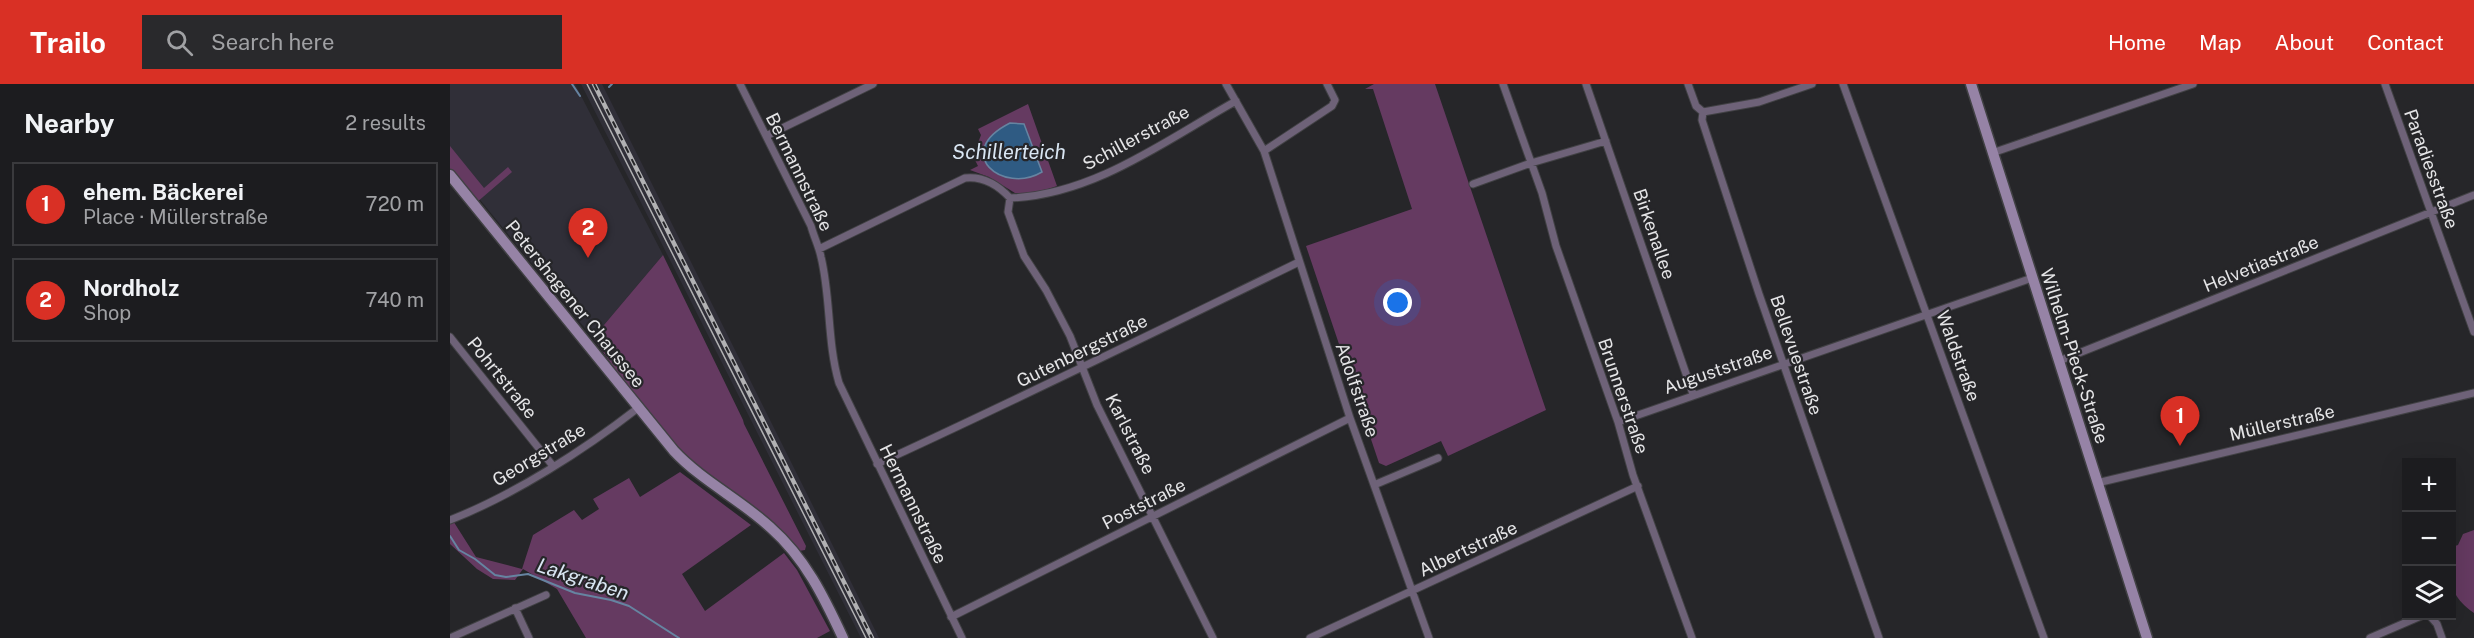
<!DOCTYPE html>
<html lang="en">
<head>
<meta charset="utf-8">
<style>
	body { margin:0; font-family:"Public Sans",sans-serif; background:#29292c; color:#f1f3f6 }
	.controls { position:absolute; right:18px; bottom:18px; display:grid; overflow:hidden; border-radius:0px; box-shadow:0 6px 24px #0002 }
	.controls button { width:54px; height:54px; display:grid; place-items:center; padding:0; border:0; border-bottom:2px solid #3a3a3d; background:#1c1c1f; color:#f1f3f6; font:30px sans-serif }
	.you { position:absolute; left:948px; top:219px; width:21px; height:21px; margin:-15px; border:4px solid #fff; border-radius:50%; background:#1a73e8; box-shadow:0 0 0 9px #1a73e833 }
	.badge { display:grid; place-items:center; width:39px; height:39px; border-radius:50%; background:#d93025; color:#fff; font-size:20px; font-weight:700 }
	.pin { position:absolute; translate:-50% -50px; filter:drop-shadow(0 2px 3px #0008) }
	.pin::after { content:''; position:absolute; top:32px; width:21px; height:18px; background:inherit; clip-path:polygon(0 0,100% 0,50% 100%) }
	.list { margin:0; padding:0; list-style:none }
	h2 { display:flex; justify-content:space-between; align-items:center; height:78px; margin:0; padding:0 24px; font-size:26px }
	h2 small { font-size:20px; font-weight:400; color:#a0a1a4 }
	.list li { display:grid; grid-template-columns:39px 1fr auto; gap:18px; align-items:center; box-sizing:border-box; height:84px; margin:0 12px 12px; padding:0 12px; border:2px solid #3a3a3d; border-radius:0px }
	.list b { display:block; font-size:22px; white-space:nowrap }
	.list p { margin:0; font-size:20px; white-space:nowrap; color:#a0a1a4 }
	.list em { font-size:20px; font-style:normal; color:#a0a1a4 }
	.icon { flex:none; width:33px; height:33px; fill:none; stroke:currentColor; stroke-width:2; stroke-linecap:round; stroke-linejoin:round }
	.map { position:relative; flex:none; width:2024px; height:554px; overflow:hidden }
	header { display:flex; align-items:center; gap:36px; box-sizing:border-box; height:84px; padding:0 30px; background:#d93025; color:#fff }
	header strong { font-size:28px }
	nav { display:flex; gap:33px; margin-inline-start:auto; font-size:21px }
	.search { width:420px; height:54px; background:#29292c; display:flex; align-items:center; gap:15px; box-sizing:border-box; padding:0 21px; border-radius:0px; color:#a0a1a4; font-size:22px }
	main { display:flex }
	aside { flex:1; background:#1c1c1f }
	.map>svg:first-child { display:block }
	.built { fill:#302f38 }
	.green { fill:#653a61 }
	.water { fill:#2f5b83; stroke:#6684a1; stroke-width:1.5 }
	.lines { fill:none; stroke-linecap:round; stroke-linejoin:round }
	.stream { stroke:#6684a1; stroke-width:2 }
	.street-casing { stroke:#414144; stroke-width:9 }
	.secondary-casing { stroke:#414144; stroke-width:13 }
	.street { stroke:#6e6278; stroke-width:7 }
	.secondary { stroke:#9683a6; stroke-width:10 }
	.tram { stroke:#b1b1b3; stroke-width:1.5 }
	.rail-casing { stroke:#b1b1b3; stroke-width:4.5 }
	.rail { stroke:#262629; stroke-width:2; stroke-dasharray:7; stroke-linecap:butt }
	.labels { text-anchor:middle; stroke-width:4.5; stroke-linejoin:round; paint-order:stroke }
	.street-label { font-size:18px; fill:#e5e5e7; stroke:#262629 }
	.water-label { font-size:20px; font-style:italic; fill:#d9e6f3; stroke:#262629 }
</style>
</head>
<body>
<header>
<strong>Trailo</strong>
<div class="search"><svg class="icon" aria-label="search" viewBox="0 0 24 24"><circle cx="10" cy="10" r="6"/><path d="M15 15l6 6"/></svg>Search here</div>
<nav><a>Home</a><a>Map</a><a>About</a><a>Contact</a></nav>
</header>
<main>
<aside>
<h2>Nearby<small>2 results</small></h2>
<ul class="list">
<li><span class="badge">1</span><div><b>ehem. Bäckerei</b><p>Place · Müllerstraße</p></div><em>720 m</em></li>
<li><span class="badge">2</span><div><b>Nordholz</b><p>Shop</p></div><em>740 m</em></li>
</ul>
</aside>
<div class="map">
<svg width="2024" height="554" viewBox="0 0 2024 554">
	<rect width="100%" height="100%" fill="#262629"/>
	<path class="built" d="M 0,0 L 125,0 L 213,171 L 143,254 L 0,79 Z
		M 131,0 L 152,0 L 429,554 L 411,554 Z"/>
	<path class="green" d="M 924,0 L 985,0 L 1096,326 L 998,372 L 991,357 L 936,382 L 929,379 L 856,162 L 962,125 L 923,5 L 915,5 Z
		M 578,20 L 607,102 L 587,109 L 565,109 L 539,93 L 520,86 L 528,82 L 523,72 L 531,51 L 528,45 Z
		M 0,62 L 34,104 L 58,83 L 62,88 L 26,119 L 0,86 Z
		M 213,171 L 293,336 L 294,340 L 356,462 L 355,466 L 349,467 L 237,374 L 190,320 L 143,254 Z
		M 230,388 L 301,441 L 232,490 L 255,527 L 334,469 L 347,486 L 380,547 L 367,554 L 136,554 L 107,505 L 73,485 L 65,496 L 43,495 L 27,485 L 0,460 L 0,432 L 26,473 L 72,485 L 83,451 L 124,426 L 132,436 L 149,425 L 143,415 L 179,394 L 190,413 Z
		M 2024,446 L 2024,529 C 1995,508 2002,495 2002,463 L 2008,461 L 2013,450 Z"/>
	<path class="water" d="M 560,39 L 574,40 L 592,88 C 553,111 501,69 560,39 Z"/>
	<g class="lines">
		<path class="stream" d="M 122,0 L 130,12
			M 159,3 L 162,0
			M 0,452 L 9,466 L 25,475 L 45,491 L 56,493 L 78,490 L 125,509 L 161,516 L 179,522 L 229,554"/>
		<defs>
			<path id="street" d="M 290,0 L 361,142 C 364,153 369,163 371,173 C 381,214 377,258 389,299 L 512,554
				M 776,0 L 814,67 L 900,334 L 979,554
				M 1053,0 L 1092,109 L 1106,162 L 1168,338 L 1183,391 L 1242,554
				M 1136,0 L 1243,310
				M 1238,0 L 1246,22 L 1253,28
				M 1393,0 L 1594,554
				M 1935,0 L 2024,248
				M 1253,28 L 1252,36 L 1309,210 L 1429,554
				M 1253,28 L 1309,18 L 1362,0
				M 316,52 L 423,0
				M 814,67 L 882,22 L 885,16 L 877,0
				M 1542,69 L 1743,0
				M 1023,100 L 1081,79 L 1156,57
				M 560,114 L 558,128 L 574,172 L 596,206 L 620,252 L 647,321 L 763,554
				M 369,165 L 515,94 C 533,92 548,101 560,114 C 644,111 716,56 786,17
				M 0,253 L 103,382
				M 1609,277 L 2024,111
				M 1168,338 L 1582,194
				M 427,380 C 569,315 709,246 849,178
				M 1647,399 L 2024,309
				M 924,401 L 988,374
				M 0,436 C 64,411 134,366 188,324
				M 65,524 L 79,554
				M 1980,532 L 1987,540 L 1992,554
				M 501,533 L 900,334
				M 0,554 L 96,511
				M 860,554 L 1188,402
				M 1920,554 L 1971,532"/>
			<path id="secondary" d="M 1521,0 L 1697,554
				M 0,91 L 224,367 C 252,397 291,416 321,444 C 355,474 374,513 393,554"/>
		</defs>
		<use href="#street" class="street-casing"/>
		<use href="#secondary" class="secondary-casing"/>
		<use href="#street" class="street"/>
		<use href="#secondary" class="secondary"/>
		<path class="tram" d="M 137,0 L 416,554"/>
		<defs>
			<path id="rail" d="M 144,0 L 422,554"/>
		</defs>
		<use href="#rail" class="rail-casing"/>
		<use href="#rail" class="rail"/>
	</g>
	<g class="labels">
		<g class="street-label">
			<text transform="translate(686 54) rotate(-28)" y="6">Schillerstraße</text>
			<text transform="translate(1981 85) rotate(70)" y="6">Paradiesstraße</text>
			<text transform="translate(349 88) rotate(64)" y="6">Bermannstraße</text>
			<text transform="translate(1204 150) rotate(71)" y="6">Birkenallee</text>
			<text transform="translate(1811 180) rotate(-22)" y="6">Helvetiastraße</text>
			<text transform="translate(125 220) rotate(51)" y="6">Petershagener Chaussee</text>
			<text transform="translate(632 267) rotate(-26)" y="6">Gutenbergstraße</text>
			<text transform="translate(1346 271) rotate(71)" y="6">Bellevuestraße</text>
			<text transform="translate(1508 272) rotate(70)" y="6">Waldstraße</text>
			<text transform="translate(1624 272) rotate(72)" y="6">Wilhelm-Pieck-Straße</text>
			<text transform="translate(1268 286) rotate(-19)" y="6">Auguststraße</text>
			<text transform="translate(52 294) rotate(51)" y="6">Pohrtstraße</text>
			<text transform="translate(907 306) rotate(71)" y="6">Adolfstraße</text>
			<text transform="translate(1173 312) rotate(71)" y="6">Brunnerstraße</text>
			<text transform="translate(1832 339) rotate(-13)" y="6">Müllerstraße</text>
			<text transform="translate(680 350) rotate(63)" y="6">Karlstraße</text>
			<text transform="translate(89 371) rotate(-31)" y="6">Georgstraße</text>
			<text transform="translate(463 420) rotate(64)" y="6">Hermannstraße</text>
			<text transform="translate(694 420) rotate(-27)" y="6">Poststraße</text>
			<text transform="translate(1018 465) rotate(-25)" y="6">Albertstraße</text>
		</g>
		<g class="water-label">
			<text x="559" y="75">Schillerteich</text>
			<text transform="translate(133 495) rotate(18)" y="7">Lakgraben</text>
		</g>
	</g>
</svg>
<div class="controls">
<button>+</button>
<button>−</button>
<button><svg class="icon" aria-label="layers" viewBox="0 0 24 24"><path d="M12 4l9 5-9 5-9-5zM3 14l9 5 9-5"/></svg></button>
</div>
<div class="you"></div>
<div class="pin badge" style="left:1730px;top:362px">1</div>
<div class="pin badge" style="left:138px;top:174px">2</div>
</div>
</main>
</body>
</html>
